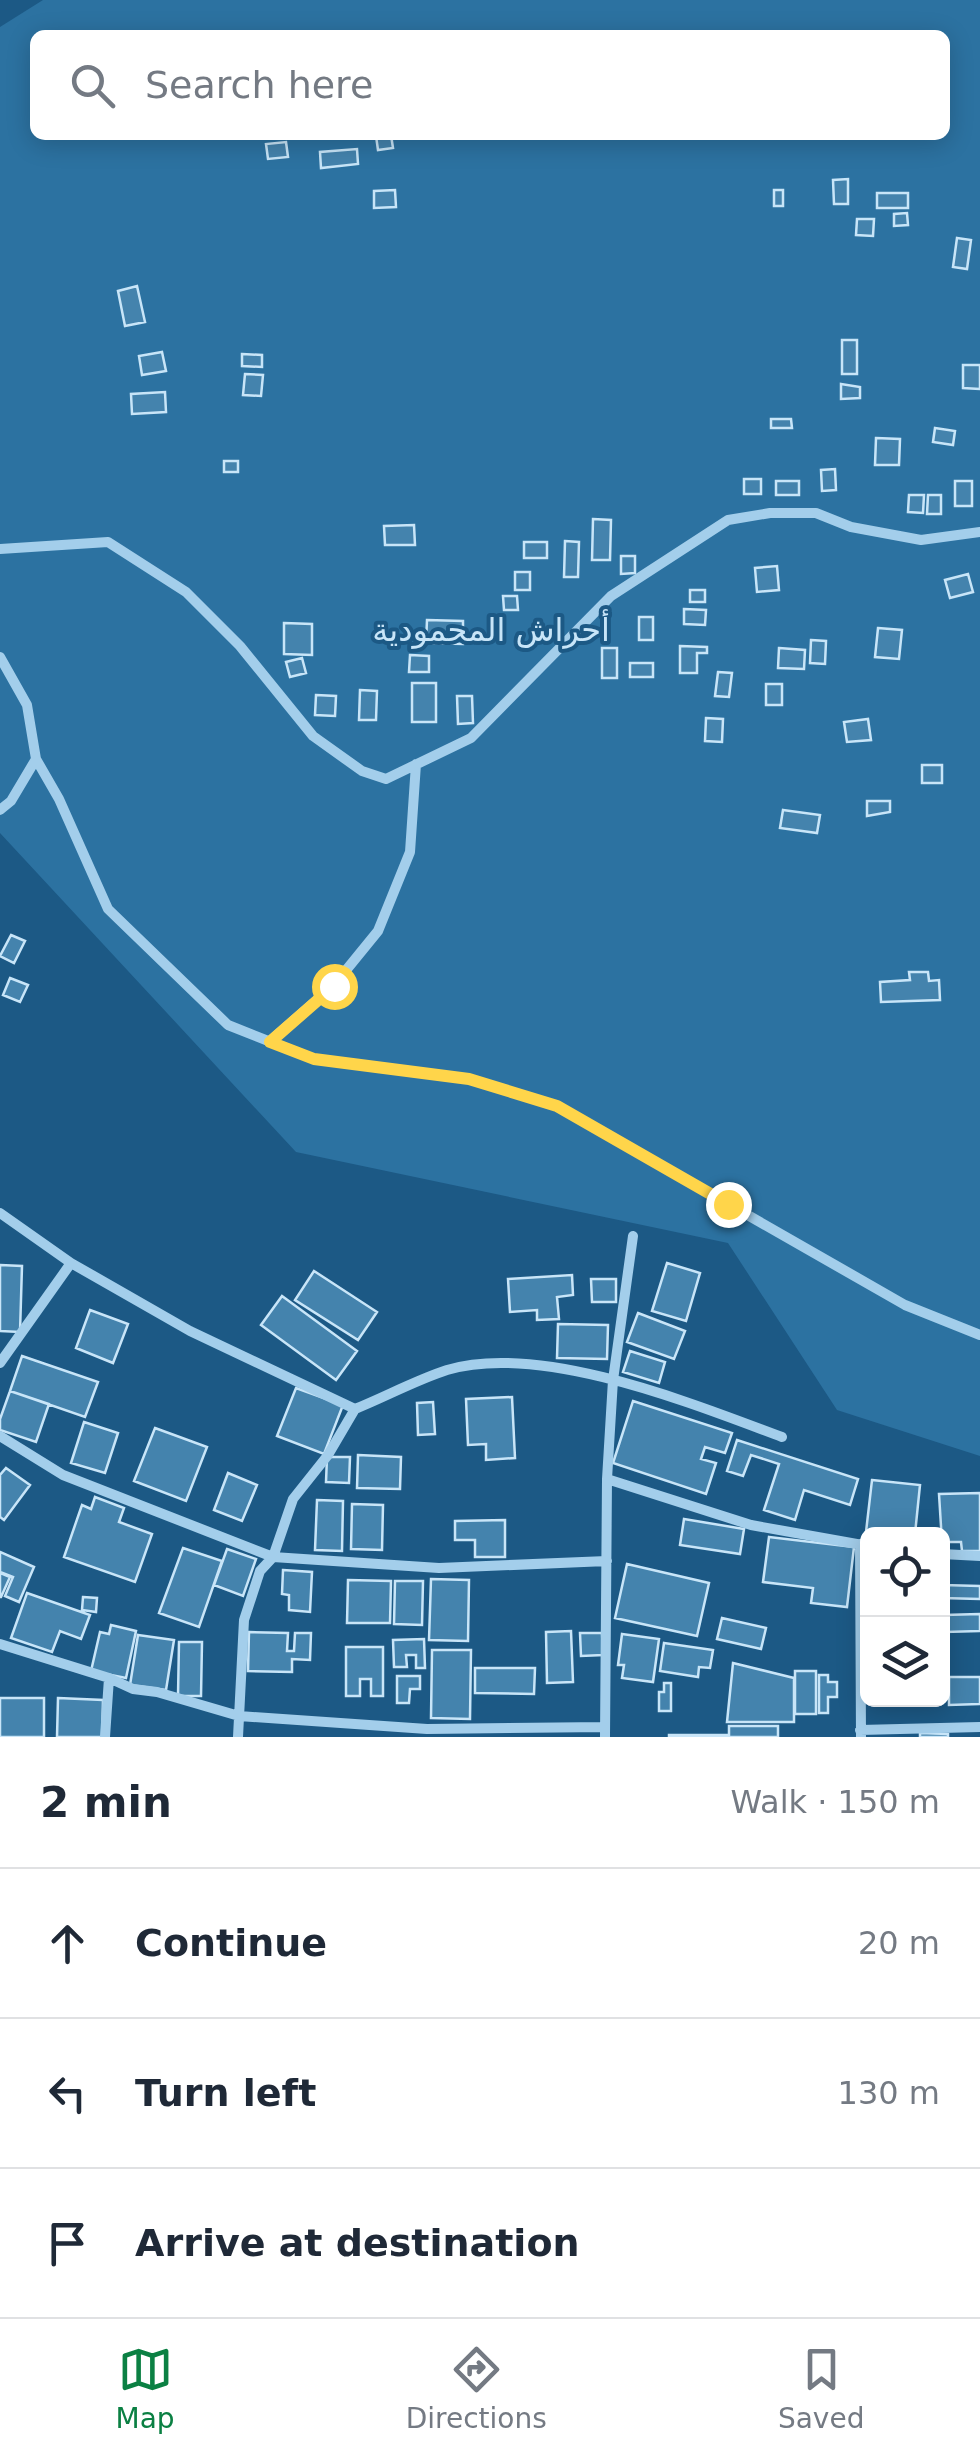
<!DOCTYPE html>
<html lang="en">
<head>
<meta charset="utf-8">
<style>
	body { margin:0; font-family:"DejaVu Sans",Vazirmatn,sans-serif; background:#f2f2f3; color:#1f2937 }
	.controls { position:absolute; right:30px; bottom:30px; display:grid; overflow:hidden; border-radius:15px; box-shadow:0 5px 25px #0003 }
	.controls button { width:90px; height:90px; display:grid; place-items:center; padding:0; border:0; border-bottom:2px solid #e0e1e3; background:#fff; color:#1f2937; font:50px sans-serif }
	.stop { position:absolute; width:30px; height:30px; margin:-22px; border:8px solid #ffd54a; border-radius:50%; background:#fff }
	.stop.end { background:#ffd54a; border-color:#fff; box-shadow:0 2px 10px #0008 }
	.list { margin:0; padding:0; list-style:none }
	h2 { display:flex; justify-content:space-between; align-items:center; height:130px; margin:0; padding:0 40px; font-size:42px }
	h2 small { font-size:32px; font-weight:400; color:#747a83 }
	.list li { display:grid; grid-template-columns:65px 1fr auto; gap:30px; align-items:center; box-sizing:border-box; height:150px; padding:0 40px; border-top:2px solid #e0e1e3 }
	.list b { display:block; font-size:38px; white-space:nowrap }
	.list em { font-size:32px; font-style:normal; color:#747a83 }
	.icon { flex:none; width:55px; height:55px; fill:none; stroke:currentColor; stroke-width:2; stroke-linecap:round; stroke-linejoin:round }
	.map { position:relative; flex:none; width:980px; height:1737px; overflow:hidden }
	.search { position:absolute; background:#fff; box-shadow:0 5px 25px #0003; left:30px; right:30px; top:30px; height:110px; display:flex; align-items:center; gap:25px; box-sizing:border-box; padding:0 35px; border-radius:15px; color:#747a83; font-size:38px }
	.sheet { height:580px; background:#fff }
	nav { display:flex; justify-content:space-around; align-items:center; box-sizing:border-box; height:140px; border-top:2px solid #e0e1e3; background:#fff; font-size:28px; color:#747a83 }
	nav a { display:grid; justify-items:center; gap:5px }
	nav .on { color:#0b8043 }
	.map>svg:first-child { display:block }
	.green { fill:#2c72a1; fill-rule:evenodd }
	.building { fill:#4483ad; stroke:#c8e5f8; stroke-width:2.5 }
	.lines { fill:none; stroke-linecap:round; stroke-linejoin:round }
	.minor { stroke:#a3ceeb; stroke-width:10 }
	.route { stroke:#ffd54a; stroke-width:12 }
	.labels { text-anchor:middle; stroke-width:8; stroke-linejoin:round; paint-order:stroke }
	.park-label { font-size:32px; fill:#c8e5f8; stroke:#1c5985 }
</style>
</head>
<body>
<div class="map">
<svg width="980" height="1737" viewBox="0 0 980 1737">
	<rect width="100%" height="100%" fill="#1c5985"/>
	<path class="green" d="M 43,0 L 980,0 L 980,1456 L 837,1410 L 728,1243 L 296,1152 L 0,833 L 0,27 ZM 35,35 L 945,35 L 945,135 L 35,135 Z"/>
	<path class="building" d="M 391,135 L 393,148 L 378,150 L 376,136 Z
		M 286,142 L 288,157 L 268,159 L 266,144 Z
		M 357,149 L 358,164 L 321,168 L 320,152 Z
		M 848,179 L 848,204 L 834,204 L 833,180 Z
		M 395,190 L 396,207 L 374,208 L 374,191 Z
		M 774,190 L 783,190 L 783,206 L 774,206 Z
		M 877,193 L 908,193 L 908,208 L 877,208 Z
		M 907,213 L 908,225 L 894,226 L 894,214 Z
		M 857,219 L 874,219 L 873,236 L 856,235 Z
		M 957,238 L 971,240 L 967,269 L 953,267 Z
		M 137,286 L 145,322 L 125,326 L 118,291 Z
		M 842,340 L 857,340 L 857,374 L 842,374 Z
		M 162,352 L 166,371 L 142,375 L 139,356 Z
		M 242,354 L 262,355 L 262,367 L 242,366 Z
		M 963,365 L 980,365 L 980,389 L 963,388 Z
		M 245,374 L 263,375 L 261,396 L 243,395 Z
		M 841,384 L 860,387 L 860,398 L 841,399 Z
		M 165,392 L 166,412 L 132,414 L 131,394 Z
		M 771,419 L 791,419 L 792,428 L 771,428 Z
		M 935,428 L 955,431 L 953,445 L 933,442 Z
		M 876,438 L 900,439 L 899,465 L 875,465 Z
		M 224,461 L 238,461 L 238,472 L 224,472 Z
		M 835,469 L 836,490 L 822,491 L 821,470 Z
		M 744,479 L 761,479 L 761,494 L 744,494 Z
		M 776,481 L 799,481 L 799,495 L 776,495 Z
		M 955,481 L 972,481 L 972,506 L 955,506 Z
		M 909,495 L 924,495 L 923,513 L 908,512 Z
		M 928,495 L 941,495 L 941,514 L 927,514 Z
		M 593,519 L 611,520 L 610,560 L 592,560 Z
		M 414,525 L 415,545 L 385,545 L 384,526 Z
		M 565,541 L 579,542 L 578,577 L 564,577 Z
		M 524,542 L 547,542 L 547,558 L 524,558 Z
		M 621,556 L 635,556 L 635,573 L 621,574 Z
		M 777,566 L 779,590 L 757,592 L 755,568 Z
		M 515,572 L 530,572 L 530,590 L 515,590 Z
		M 968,574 L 973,592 L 950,598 L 945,580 Z
		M 690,590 L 705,590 L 705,602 L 690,602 Z
		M 503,596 L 517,596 L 518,610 L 504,610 Z
		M 684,609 L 706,610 L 705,625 L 684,624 Z
		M 639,617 L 653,617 L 653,640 L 639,640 Z
		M 427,620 L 463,621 L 463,644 L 426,643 Z
		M 284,623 L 312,624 L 312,655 L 284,654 Z
		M 878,628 L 902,630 L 899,659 L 875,657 Z
		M 811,640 L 826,641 L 825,664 L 810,663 Z
		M 680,646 L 707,647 L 707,653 L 697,653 L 697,673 L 680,673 Z
		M 602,648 L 617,648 L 617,678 L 602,678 Z
		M 779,648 L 805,650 L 804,669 L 778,668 Z
		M 410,655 L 429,656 L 429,672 L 409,672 Z
		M 302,658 L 306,673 L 290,677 L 286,662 Z
		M 630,663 L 653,663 L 653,677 L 630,677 Z
		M 718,672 L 732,673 L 729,697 L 715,696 Z
		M 412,683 L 436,683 L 436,722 L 412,722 Z
		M 766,684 L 782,684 L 782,705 L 766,705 Z
		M 360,690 L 377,691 L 376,720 L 359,720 Z
		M 316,695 L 336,696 L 335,716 L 315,715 Z
		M 457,696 L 472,696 L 473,723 L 458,724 Z
		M 706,718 L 723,719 L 722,742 L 705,741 Z
		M 868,719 L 871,740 L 847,742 L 844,722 Z
		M 922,765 L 942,765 L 942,783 L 922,783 Z
		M 867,801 L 890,801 L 890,812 L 867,816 Z
		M 783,810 L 820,815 L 817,833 L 780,828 Z
		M 11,935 L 25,941 L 14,963 L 0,956 Z
		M 909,972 L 928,972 L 929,981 L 939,980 L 940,1000 L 881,1002 L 880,982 L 910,980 Z
		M 10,978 L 28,985 L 20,1002 L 3,995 Z
		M 667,1263 L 700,1273 L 686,1321 L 652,1311 Z
		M 0,1265 L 22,1266 L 20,1332 L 0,1331 Z
		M 314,1271 L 377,1312 L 358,1340 L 295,1300 Z
		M 572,1275 L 573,1295 L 557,1297 L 559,1319 L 537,1320 L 537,1310 L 510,1312 L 508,1279 Z
		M 591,1279 L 616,1279 L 616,1302 L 592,1302 Z
		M 282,1296 L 357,1351 L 336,1380 L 261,1325 Z
		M 90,1310 L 128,1324 L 113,1363 L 76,1348 Z
		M 638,1313 L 685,1331 L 674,1359 L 627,1342 Z
		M 558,1324 L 608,1325 L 607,1359 L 557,1358 Z
		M 630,1351 L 665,1362 L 659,1383 L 623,1372 Z
		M 22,1356 L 98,1382 L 85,1417 L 10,1391 Z
		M 296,1388 L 343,1405 L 324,1454 L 277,1436 Z
		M 10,1391 L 49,1404 L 36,1442 L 0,1430 L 0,1419 Z
		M 512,1397 L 515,1458 L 486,1460 L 486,1444 L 468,1445 L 466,1399 Z
		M 633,1401 L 732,1433 L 725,1453 L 705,1447 L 701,1459 L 716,1463 L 706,1494 L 613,1463 Z
		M 433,1402 L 435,1434 L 418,1435 L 417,1403 Z
		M 84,1422 L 118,1433 L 105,1473 L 71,1463 Z
		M 155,1428 L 207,1447 L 186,1501 L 134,1481 Z
		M 737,1440 L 858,1479 L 850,1505 L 804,1490 L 795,1520 L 764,1510 L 779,1464 L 751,1455 L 743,1476 L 727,1471 Z
		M 358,1455 L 401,1457 L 400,1489 L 357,1488 Z
		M 327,1457 L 350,1457 L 349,1483 L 326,1482 Z
		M 6,1468 L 30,1485 L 4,1520 L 0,1517 L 0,1475 Z
		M 228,1473 L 257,1485 L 242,1521 L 214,1510 Z
		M 872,1480 L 920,1485 L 915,1534 L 866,1532 Z
		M 980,1493 L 980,1551 L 962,1551 L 961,1542 L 942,1542 L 939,1494 Z
		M 95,1497 L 124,1508 L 119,1522 L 152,1534 L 135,1582 L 64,1557 L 82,1505 L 91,1509 Z
		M 317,1500 L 343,1501 L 342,1551 L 315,1550 Z
		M 352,1504 L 383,1505 L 382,1550 L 351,1549 Z
		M 684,1519 L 744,1529 L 740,1554 L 680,1545 Z
		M 505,1520 L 505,1557 L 475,1557 L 475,1540 L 455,1540 L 455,1521 Z
		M 769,1537 L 854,1547 L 847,1607 L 811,1603 L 813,1588 L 763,1582 Z
		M 183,1548 L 222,1561 L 199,1627 L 159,1613 Z
		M 227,1549 L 256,1559 L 243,1596 L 214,1585 Z
		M 0,1552 L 34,1567 L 19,1602 L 5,1596 L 13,1577 L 0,1572 Z
		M 627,1564 L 709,1583 L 697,1636 L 615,1618 Z
		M 283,1570 L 312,1572 L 310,1612 L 289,1610 L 289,1595 L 282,1594 Z
		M 0,1573 L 10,1577 L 1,1597 L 0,1597 Z
		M 431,1579 L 469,1580 L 468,1641 L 429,1640 Z
		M 348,1580 L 391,1581 L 390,1623 L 347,1623 Z
		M 395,1581 L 423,1581 L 422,1625 L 394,1624 Z
		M 942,1585 L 980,1586 L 980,1599 L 942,1598 Z
		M 27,1593 L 90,1615 L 81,1639 L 60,1631 L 52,1652 L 11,1638 Z
		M 83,1597 L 97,1598 L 96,1612 L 82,1610 Z
		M 980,1614 L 980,1631 L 945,1632 L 944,1615 Z
		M 722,1618 L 766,1628 L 761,1649 L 717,1639 Z
		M 111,1625 L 136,1631 L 126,1678 L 91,1671 L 100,1632 L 109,1634 Z
		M 571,1631 L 573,1682 L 547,1683 L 546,1632 Z
		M 249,1632 L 288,1633 L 287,1651 L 294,1651 L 295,1633 L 311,1633 L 310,1660 L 292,1659 L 292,1672 L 248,1671 Z
		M 580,1633 L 602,1633 L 603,1655 L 581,1656 Z
		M 622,1634 L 659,1639 L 653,1682 L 622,1678 L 624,1665 L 618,1665 Z
		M 138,1635 L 174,1640 L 166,1690 L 130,1685 Z
		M 424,1639 L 425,1668 L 416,1668 L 416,1655 L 406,1655 L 407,1667 L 394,1667 L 393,1640 Z
		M 179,1642 L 202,1642 L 201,1696 L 178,1696 Z
		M 664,1643 L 713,1650 L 710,1668 L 699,1667 L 698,1677 L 660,1671 Z
		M 346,1647 L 383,1647 L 383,1696 L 371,1696 L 371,1679 L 360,1679 L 360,1696 L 346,1696 Z
		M 432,1650 L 471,1650 L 470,1719 L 431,1718 Z
		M 733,1663 L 794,1678 L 794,1722 L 727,1722 Z
		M 475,1668 L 535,1668 L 534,1694 L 475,1693 Z
		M 795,1671 L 816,1671 L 816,1714 L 795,1714 Z
		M 819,1675 L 828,1675 L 828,1682 L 837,1682 L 837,1697 L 828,1697 L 828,1713 L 819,1713 Z
		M 397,1676 L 420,1676 L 420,1689 L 410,1689 L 409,1703 L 397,1703 Z
		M 949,1677 L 980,1677 L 980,1704 L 949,1705 Z
		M 664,1683 L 671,1683 L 671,1711 L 659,1711 L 659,1692 L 664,1692 Z
		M 0,1698 L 44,1698 L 44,1737 L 0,1737 Z
		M 58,1698 L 103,1700 L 102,1737 L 57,1737 Z
		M 729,1726 L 778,1726 L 778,1737 L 729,1737 Z
		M 920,1733 L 948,1734 L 948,1737 L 920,1737 Z
		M 669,1735 L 727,1735 L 727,1737 L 669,1737 Z"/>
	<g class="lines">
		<path class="minor" d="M 0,549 L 108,542 L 186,592 L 240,646 L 313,736 L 362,771 L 386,779 L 471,738 L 611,596 L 728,520 L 770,513 L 816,513 L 851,527 L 921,540 L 980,532
			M 0,657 L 27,705 L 36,759 L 11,801 L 0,810
			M 36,759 L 59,799 L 108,909 L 228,1025 L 314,1059 L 469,1079 L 557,1106 L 905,1305 L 980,1335
			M 270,1041 L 334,985 L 378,931 L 410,852 L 416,764
			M 0,1213 L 71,1263 L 190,1331 L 355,1409 C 385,1397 416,1380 447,1370 C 541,1342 693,1404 782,1437
			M 0,1363 L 71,1263
			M 0,1436 L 63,1475 L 273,1557 L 439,1568 L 607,1561
			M 607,1479 L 751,1525 L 868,1546
			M 860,1544 L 861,1737
			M 942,1554 L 980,1556
			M 0,1644 L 109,1678 L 133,1689 L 157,1692 L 239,1716 L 427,1729 L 605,1727
			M 860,1730 L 980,1727
			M 105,1737 L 109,1678
			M 238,1737 L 244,1620 L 260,1571 L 273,1557 L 293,1499 L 328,1455 L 355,1409
			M 605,1737 L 607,1479 L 613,1380 L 633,1236"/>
	</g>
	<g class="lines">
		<path class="route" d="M 334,986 L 270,1042 L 314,1059 L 469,1079 L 557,1106 L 728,1204"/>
	</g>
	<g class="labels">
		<g class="park-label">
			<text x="491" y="641">أحراش المحمودية</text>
		</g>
	</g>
</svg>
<div class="controls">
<button><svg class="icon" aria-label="locate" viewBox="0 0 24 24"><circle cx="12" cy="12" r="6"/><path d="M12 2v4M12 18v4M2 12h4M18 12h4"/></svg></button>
<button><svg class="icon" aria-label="layers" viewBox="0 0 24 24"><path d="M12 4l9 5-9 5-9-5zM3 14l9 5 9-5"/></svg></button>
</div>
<div class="stop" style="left:334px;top:986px"></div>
<div class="stop end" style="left:728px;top:1204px"></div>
<div class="search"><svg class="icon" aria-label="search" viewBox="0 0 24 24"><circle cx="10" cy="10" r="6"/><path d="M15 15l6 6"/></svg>Search here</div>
</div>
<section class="sheet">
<h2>2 min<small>Walk · 150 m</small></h2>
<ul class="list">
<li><svg class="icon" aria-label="ahead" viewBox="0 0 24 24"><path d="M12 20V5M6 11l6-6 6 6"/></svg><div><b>Continue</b></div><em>20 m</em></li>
<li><svg class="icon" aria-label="left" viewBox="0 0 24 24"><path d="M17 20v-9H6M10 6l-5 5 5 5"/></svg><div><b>Turn left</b></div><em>130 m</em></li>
<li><svg class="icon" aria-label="arrive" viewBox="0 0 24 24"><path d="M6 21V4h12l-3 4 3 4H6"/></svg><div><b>Arrive at destination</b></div></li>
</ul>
</section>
<nav>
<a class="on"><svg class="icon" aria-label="map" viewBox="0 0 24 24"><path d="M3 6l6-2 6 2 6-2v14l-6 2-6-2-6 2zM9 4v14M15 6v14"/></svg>Map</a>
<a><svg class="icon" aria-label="directions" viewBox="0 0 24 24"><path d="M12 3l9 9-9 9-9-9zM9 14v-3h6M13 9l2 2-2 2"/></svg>Directions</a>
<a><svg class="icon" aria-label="saved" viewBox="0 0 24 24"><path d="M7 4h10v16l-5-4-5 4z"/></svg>Saved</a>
</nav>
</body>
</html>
